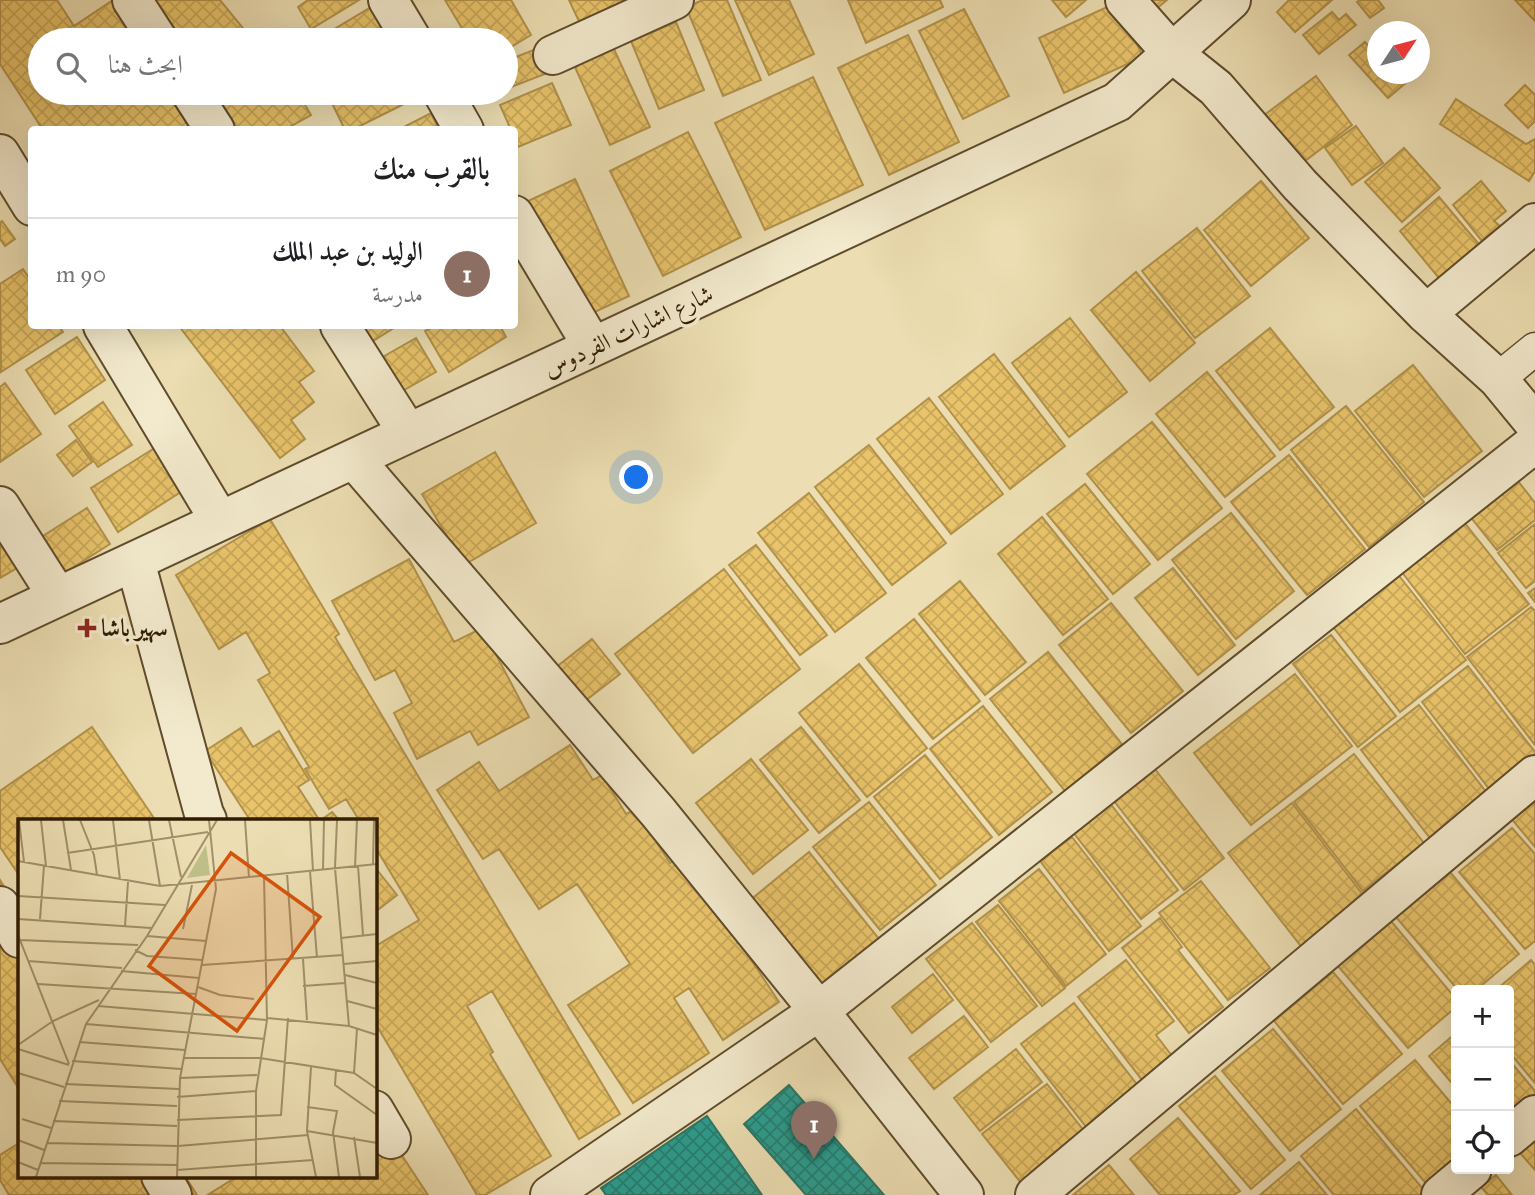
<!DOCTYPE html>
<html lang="ar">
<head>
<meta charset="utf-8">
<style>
	body { margin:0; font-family:"IM FELL Great Primer",Amiri,serif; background:#f6f6f6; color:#202124; direction:rtl }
	.controls { position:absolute; right:21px; bottom:21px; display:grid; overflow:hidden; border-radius:7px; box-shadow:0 7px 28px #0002 }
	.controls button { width:63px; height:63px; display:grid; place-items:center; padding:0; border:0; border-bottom:2px solid #e0e0e0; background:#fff; color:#202124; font:35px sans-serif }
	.compass { position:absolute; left:1367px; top:21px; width:63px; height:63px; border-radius:50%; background:#fff; box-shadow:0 7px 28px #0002; rotate:54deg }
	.you { position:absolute; left:637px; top:478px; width:24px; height:24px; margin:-18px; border:5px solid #fff; border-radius:50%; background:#1a73e8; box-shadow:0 0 0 10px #1a73e833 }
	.badge { display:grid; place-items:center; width:46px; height:46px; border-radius:50%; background:#111827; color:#fff; font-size:23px; font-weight:700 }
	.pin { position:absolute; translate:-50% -58px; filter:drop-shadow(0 2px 4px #0008) }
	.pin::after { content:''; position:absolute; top:37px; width:24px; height:21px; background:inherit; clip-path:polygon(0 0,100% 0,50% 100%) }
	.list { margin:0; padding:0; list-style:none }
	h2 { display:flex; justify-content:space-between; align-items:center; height:91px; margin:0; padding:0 28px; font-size:30px }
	h2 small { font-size:23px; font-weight:400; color:#757577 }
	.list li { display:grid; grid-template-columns:46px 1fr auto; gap:21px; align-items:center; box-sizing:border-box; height:112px; padding:0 28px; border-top:2px solid #e0e0e0 }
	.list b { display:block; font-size:26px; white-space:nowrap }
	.list p { margin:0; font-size:23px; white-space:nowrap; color:#757577 }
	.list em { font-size:23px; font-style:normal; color:#757577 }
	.icon { flex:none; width:38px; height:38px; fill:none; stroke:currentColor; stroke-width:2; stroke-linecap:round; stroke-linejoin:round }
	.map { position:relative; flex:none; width:1535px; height:1195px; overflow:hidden; direction:ltr }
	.search { position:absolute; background:#fff; box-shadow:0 7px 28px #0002; left:28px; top:28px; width:490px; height:77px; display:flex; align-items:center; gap:18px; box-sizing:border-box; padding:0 24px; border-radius:38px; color:#757577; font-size:26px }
	.panel { position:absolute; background:#fff; box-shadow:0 7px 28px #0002; left:28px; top:126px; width:490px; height:203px; border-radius:7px; direction:rtl }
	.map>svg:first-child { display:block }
	.homes { fill:url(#homes-cross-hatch); stroke:#b2924a; stroke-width:2 }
	.schools { fill:url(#schools-cross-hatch); stroke:#2c7664; stroke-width:2 }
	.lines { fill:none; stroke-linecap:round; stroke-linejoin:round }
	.pedestrian-casing { stroke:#5f4c2c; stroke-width:35 }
	.minor-casing { stroke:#5f4c2c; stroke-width:42 }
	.pedestrian { stroke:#f3eacd; stroke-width:32 }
	.minor { stroke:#f3eacd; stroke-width:38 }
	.poi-dot { fill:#8f2418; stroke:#f3eacd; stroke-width:2.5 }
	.labels { text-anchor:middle; stroke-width:7; stroke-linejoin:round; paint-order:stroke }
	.street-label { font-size:24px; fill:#301c00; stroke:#f3eacd }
	.poi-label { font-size:24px; font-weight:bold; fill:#301c00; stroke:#f3eacd; text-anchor:start }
	.inset-road { fill:none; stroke:#a1906b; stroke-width:2 }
	.view { fill:#d6530b; fill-opacity:0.15; stroke:#d6530b; stroke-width:3.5 }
	.inset-edge { fill:none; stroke:#301c00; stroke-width:3.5 }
</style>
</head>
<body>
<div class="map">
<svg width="1535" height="1195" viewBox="0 0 1535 1195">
	<defs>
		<pattern id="homes-cross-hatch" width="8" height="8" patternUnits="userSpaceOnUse" patternTransform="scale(1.75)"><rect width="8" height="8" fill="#e9c46a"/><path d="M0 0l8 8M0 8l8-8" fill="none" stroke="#c8a85a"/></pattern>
		<pattern id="schools-cross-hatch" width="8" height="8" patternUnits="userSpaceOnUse" patternTransform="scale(1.75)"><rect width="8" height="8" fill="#2a9d8f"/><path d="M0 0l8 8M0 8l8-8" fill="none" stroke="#247f72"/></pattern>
	</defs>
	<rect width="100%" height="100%" fill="#ecdeb2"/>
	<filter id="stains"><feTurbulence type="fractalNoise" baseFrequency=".00286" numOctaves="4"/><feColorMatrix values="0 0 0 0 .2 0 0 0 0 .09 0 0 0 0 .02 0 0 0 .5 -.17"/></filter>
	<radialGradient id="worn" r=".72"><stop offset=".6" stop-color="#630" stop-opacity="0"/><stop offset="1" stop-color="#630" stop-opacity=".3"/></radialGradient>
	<path class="homes" d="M 0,0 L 57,0 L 74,26 L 113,0 L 118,0 L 145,40 L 40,40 L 40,93 L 179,93 L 203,130 L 43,130 L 0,64 Z
		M 150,0 L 220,0 L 247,33 L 230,40 L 174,40 Z
		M 308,0 L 359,0 L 311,29 L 298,7 Z
		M 445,0 L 511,0 L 531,35 L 506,50 L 506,40 L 469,40 Z
		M 569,0 L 653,0 L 584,32 Z
		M 703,0 L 727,0 L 761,80 L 723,96 L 686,7 Z
		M 735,0 L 789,0 L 814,54 L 769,75 Z
		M 848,0 L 940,0 L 943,7 L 866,43 Z
		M 1052,0 L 1086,0 L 1066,17 Z
		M 1150,0 L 1167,0 L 1156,9 Z
		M 1289,0 L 1332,0 L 1295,32 L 1277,12 Z
		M 1360,0 L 1378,0 L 1384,8 L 1370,18 L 1357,2 Z
		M 1515,0 L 1535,0 L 1535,21 Z
		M 1118,2 L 1143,57 L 1064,93 L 1039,38 Z
		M 378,3 L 393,30 L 375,40 L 316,40 Z
		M 964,9 L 1009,96 L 963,119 L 919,31 Z
		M 1332,12 L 1339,20 L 1346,14 L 1356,25 L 1319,54 L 1303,35 Z
		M 676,22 L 704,90 L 659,109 L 631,41 Z
		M 908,35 L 959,142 L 889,175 L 838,68 Z
		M 1365,42 L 1378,57 L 1378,74 L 1401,74 L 1408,81 L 1388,98 L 1349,55 Z
		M 613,47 L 650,127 L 610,145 L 574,65 Z
		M 536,49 L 545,74 L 506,89 L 506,61 Z
		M 1316,76 L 1352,125 L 1292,171 L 1255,122 Z
		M 813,77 L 863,185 L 765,230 L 715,123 Z
		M 552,83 L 571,125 L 518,147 L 514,138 L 514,130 L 511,130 L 500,105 Z
		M 1525,85 L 1535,95 L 1535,121 L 1528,128 L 1505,105 Z
		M 211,93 L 298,93 L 311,115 L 284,130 L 231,130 Z
		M 343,93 L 421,93 L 422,95 L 352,130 L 345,130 L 330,99 Z
		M 1456,99 L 1526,144 L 1535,139 L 1535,171 L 1529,181 L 1440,124 Z
		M 431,113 L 439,130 L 398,130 Z
		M 1356,126 L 1383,163 L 1352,185 L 1325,148 Z
		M 688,132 L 741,237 L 663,276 L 610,171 Z
		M 1404,148 L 1440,188 L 1402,222 L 1365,182 Z
		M 575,179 L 629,296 L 582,318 L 526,202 Z
		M 1261,181 L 1309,238 L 1251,286 L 1204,230 Z
		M 1481,181 L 1506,211 L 1494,221 L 1500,226 L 1482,241 L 1453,205 Z
		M 1439,197 L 1488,255 L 1448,289 L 1400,231 Z
		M 2,221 L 15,239 L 5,246 L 0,239 L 0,223 Z
		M 1197,228 L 1250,296 L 1195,338 L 1142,271 Z
		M 23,269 L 32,282 L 32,326 L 59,326 L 63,332 L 1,372 L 0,284 Z
		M 1136,272 L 1195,343 L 1150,381 L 1091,310 Z
		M 1070,318 L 1127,392 L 1069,437 L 1012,363 Z
		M 179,326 L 280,326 L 314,371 L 299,382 L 314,402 L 291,420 L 305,439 L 280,458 Z
		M 358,326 L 397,326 L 370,343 Z
		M 435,326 L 500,326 L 506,337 L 449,372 L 425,331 Z
		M 1270,328 L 1334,407 L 1280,450 L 1216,371 Z
		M 77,337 L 105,380 L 55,414 L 26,370 Z
		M 416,338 L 436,372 L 399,393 L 379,359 Z
		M 994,354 L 1065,446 L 1010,489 L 939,397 Z
		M 1413,365 L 1482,451 L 1424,497 L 1355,411 Z
		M 1207,372 L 1275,456 L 1225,497 L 1156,414 Z
		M 5,383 L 41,434 L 0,462 L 0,387 Z
		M 929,398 L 1003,494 L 951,534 L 877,439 Z
		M 103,402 L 132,445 L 98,467 L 69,426 Z
		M 1346,406 L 1424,502 L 1369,547 L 1291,450 Z
		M 1152,422 L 1222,508 L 1158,560 L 1087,474 Z
		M 76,440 L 92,462 L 73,476 L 57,455 Z
		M 869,445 L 946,543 L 892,585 L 815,487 Z
		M 156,447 L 184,490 L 118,532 L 91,488 Z
		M 495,452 L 536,523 L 464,565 L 422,494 Z
		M 1289,455 L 1365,549 L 1307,595 L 1231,502 Z
		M 1515,477 L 1535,503 L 1535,520 L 1497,550 L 1468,514 Z
		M 1085,484 L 1150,564 L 1113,594 L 1047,514 Z
		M 809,493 L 886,593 L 835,632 L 758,533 Z
		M 87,508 L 110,544 L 58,577 L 35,541 Z
		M 1231,513 L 1294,591 L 1236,639 L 1172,560 Z
		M 1042,517 L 1108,599 L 1063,635 L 998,554 Z
		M 270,519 L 339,634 L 335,637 L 620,1114 L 579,1139 L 492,991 L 467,1006 L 493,1052 L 490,1054 L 551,1156 L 485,1195 L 477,1195 L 374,1021 L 374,947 L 419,920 L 374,845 L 374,820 L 359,820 L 346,799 L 329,809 L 305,769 L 309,767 L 258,680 L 270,673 L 246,632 L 219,649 L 176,575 Z
		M 1464,522 L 1529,604 L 1465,654 L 1401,571 Z
		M 0,524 L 24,564 L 0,578 Z
		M 1535,524 L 1535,581 L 1526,588 L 1498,553 Z
		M 756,545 L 827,635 L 800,655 L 729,565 Z
		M 409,559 L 454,642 L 482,628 L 529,717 L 478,745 L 470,731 L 417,759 L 394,713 L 412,703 L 395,670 L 375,680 L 332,601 Z
		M 1173,568 L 1235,645 L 1198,675 L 1135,598 Z
		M 724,569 L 800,669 L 693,753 L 615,654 Z
		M 1396,572 L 1466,660 L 1400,712 L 1330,623 Z
		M 960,581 L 1026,662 L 985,695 L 919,614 Z
		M 1535,588 L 1535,602 L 1528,593 Z
		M 1111,603 L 1183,691 L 1131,733 L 1059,645 Z
		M 1531,607 L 1535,611 L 1535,745 L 1467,657 Z
		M 914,619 L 980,701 L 933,739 L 866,658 Z
		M 1331,635 L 1396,716 L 1358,747 L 1293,664 Z
		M 592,639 L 620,674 L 577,707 L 550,672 Z
		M 1048,652 L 1122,744 L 1065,791 L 990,699 Z
		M 859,664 L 927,748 L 867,797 L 799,713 Z
		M 1468,666 L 1535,752 L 1535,755 L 1490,790 L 1422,702 Z
		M 1295,674 L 1352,746 L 1251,825 L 1194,753 Z
		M 1419,705 L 1487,793 L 1430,838 L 1361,750 Z
		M 983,706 L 1052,792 L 999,835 L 930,749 Z
		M 92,727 L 154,818 L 150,820 L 19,820 L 19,875 L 0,847 L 0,791 Z
		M 801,727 L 860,800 L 819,833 L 760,760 Z
		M 241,728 L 253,747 L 279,731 L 309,780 L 298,787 L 318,818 L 315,820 L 250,820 L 205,751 Z
		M 570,745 L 593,780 L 602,775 L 626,814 L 635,809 L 670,863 L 680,857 L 692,870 L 779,1002 L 723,1040 L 689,988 L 674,998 L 709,1053 L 633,1103 L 568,1005 L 630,964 L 577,884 L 539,909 L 499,849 L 483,859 L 437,790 L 479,762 L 499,791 Z
		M 1354,754 L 1424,843 L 1363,891 L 1294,802 Z
		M 925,755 L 992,837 L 940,879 L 874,797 Z
		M 751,759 L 808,830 L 753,874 L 696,803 Z
		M 1151,764 L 1224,858 L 1184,890 L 1110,796 Z
		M 1535,796 L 1535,847 L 1510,817 Z
		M 869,802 L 936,885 L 880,930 L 813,847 Z
		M 1109,802 L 1178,890 L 1141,919 L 1072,831 Z
		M 1292,803 L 1367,900 L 1304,950 L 1228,853 Z
		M 332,812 L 339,820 L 321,820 Z
		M 1512,828 L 1535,854 L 1535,941 L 1525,949 L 1459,872 Z
		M 1072,837 L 1141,926 L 1109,951 L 1040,861 Z
		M 809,852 L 880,940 L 820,989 L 749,901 Z
		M 374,866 L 397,895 L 374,913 Z
		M 1039,869 L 1106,954 L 1066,986 L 999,901 Z
		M 1450,872 L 1519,954 L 1476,990 L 1458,990 L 1396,917 Z
		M 0,880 L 19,911 L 19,1089 L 0,1059 Z
		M 1201,881 L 1270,968 L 1228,1000 L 1159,913 Z
		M 998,905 L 1065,988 L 1042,1006 L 976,922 Z
		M 1160,918 L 1182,947 L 1178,950 L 1223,1007 L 1189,1033 L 1122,948 Z
		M 1391,921 L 1456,999 L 1456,1007 L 1408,1048 L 1338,966 Z
		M 972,923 L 1037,1006 L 991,1042 L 926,959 Z
		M 1126,960 L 1174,1021 L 1156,1035 L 1179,1065 L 1149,1089 L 1078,997 Z
		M 1531,960 L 1535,965 L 1535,1083 L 1509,1052 L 1509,990 L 1496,990 Z
		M 1333,972 L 1402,1054 L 1343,1104 L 1274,1021 Z
		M 933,974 L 953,1000 L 912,1033 L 892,1007 Z
		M 1074,1003 L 1139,1087 L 1087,1128 L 1021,1044 Z
		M 964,1016 L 988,1047 L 934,1089 L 909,1058 Z
		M 1273,1029 L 1341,1109 L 1290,1151 L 1222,1071 Z
		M 1456,1033 L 1456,1088 L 1429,1056 Z
		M 1016,1049 L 1042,1082 L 980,1131 L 954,1098 Z
		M 1415,1060 L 1456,1109 L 1456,1169 L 1435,1194 L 1360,1106 Z
		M 1509,1060 L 1535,1091 L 1535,1100 L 1509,1122 Z
		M 1215,1076 L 1285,1160 L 1251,1189 L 1179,1106 Z
		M 1047,1084 L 1085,1132 L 1021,1183 L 982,1134 Z
		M 1356,1109 L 1428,1195 L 1334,1195 L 1301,1156 Z
		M 374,1113 L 428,1195 L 209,1194 L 238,1176 L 374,1176 Z
		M 1178,1118 L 1240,1191 L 1234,1195 L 1160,1195 L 1130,1159 Z
		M 1535,1141 L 1535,1170 L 1520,1153 Z
		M 19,1143 L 19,1176 L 185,1176 L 197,1195 L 9,1195 L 0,1180 L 0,1155 Z
		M 1299,1162 L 1327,1195 L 1260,1195 Z
		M 1109,1165 L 1134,1195 L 1073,1195 Z
		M 1496,1175 L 1512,1195 L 1488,1195 L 1481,1187 Z"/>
	<path class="schools" d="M 789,1085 L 884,1195 L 806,1195 L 744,1124 Z
		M 707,1116 L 762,1195 L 606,1195 L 601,1188 Z"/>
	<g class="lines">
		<defs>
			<path id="pedestrian" d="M 1498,379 L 1535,349"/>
			<path id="minor" d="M 132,0 L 158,40
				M 388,0 L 412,40
				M 1125,0 L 1171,52 L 1216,88 L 1300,185 L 1426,314 L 1498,379 L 1535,424
				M 553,55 L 674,0
				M 191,93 L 215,130
				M 443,93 L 464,130
				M 0,154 L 32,206
				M 514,215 L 593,347
				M 1426,314 L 1535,223
				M 103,326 L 220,521
				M 340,326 L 408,433
				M 354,459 L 658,812 L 819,1011 L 964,1195
				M 0,506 L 58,597
				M 135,561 L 204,814 L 207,820
				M 0,624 L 1117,102 L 1231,0
				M 0,906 L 19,938
				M 374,1110 L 391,1139
				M 1509,1137 L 1535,1115
				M 161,1176 L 172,1195
				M 550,1195 L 819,1011 L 1535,443
				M 1035,1195 L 1535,775
				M 1441,1195 L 1472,1169"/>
		</defs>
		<use href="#pedestrian" class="pedestrian-casing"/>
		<use href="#minor" class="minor-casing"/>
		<use href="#pedestrian" class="pedestrian"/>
		<use href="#minor" class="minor"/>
	</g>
	<path class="poi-dot" d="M83.5 617.5h7v7h7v7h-7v7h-7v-7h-7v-7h7z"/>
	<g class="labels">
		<g class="street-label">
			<text transform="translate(628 331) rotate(-25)" y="8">شارع اشارات الفردوس</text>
		</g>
		<g class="poi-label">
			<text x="101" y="636">سهير باشا</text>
		</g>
	</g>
	<g transform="translate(18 819)">
		<rect width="359" height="359" fill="#ecdeb2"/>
		<path d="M 188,26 L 192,56 L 169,59 Z" fill="#bebf88"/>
		<path class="inset-road" d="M 1,1 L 6,43M 23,1 L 28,47M 45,1 L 53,51M 62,1 L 76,36 L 79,56M 95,1 L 102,61M 131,1 L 142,67M 151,1 L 163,58M 227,1 L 231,59M 292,1 L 295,52M 319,1 L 317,49 L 331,207M 49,34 L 190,13M 0,42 L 142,67 L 359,45M 355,45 L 356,1M 340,47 L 345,116M 337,48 L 339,1M 305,51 L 306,1M 292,52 L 299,139M 269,54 L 275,140M 0,77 L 147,86M 0,100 L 133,109M 22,100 L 26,47M 107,107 L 110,63M 165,110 L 174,66M 0,116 L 51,245M 129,117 L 188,122M 323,119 L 359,115M 2,121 L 120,126M 117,131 L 129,137 L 184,141M 285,140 L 289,201M 10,142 L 104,149M 326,145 L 359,142M 184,146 L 325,136M 103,152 L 181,159M 327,156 L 359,164M 20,165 L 178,175M 285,167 L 327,164M 180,168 L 202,176 L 236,180M 329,182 L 359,190M 80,187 L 249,201M 249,199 L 331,207 L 359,216M 68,205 L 247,220M 61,223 L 167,231M 0,226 L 35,202 L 81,181M 0,230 L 51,246M 166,239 L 242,239 L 336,254 L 359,270M 54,242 L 163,250M 293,248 L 289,312 L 298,358M 318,251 L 317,266 L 359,296M 0,254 L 46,268M 336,254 L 339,210M 162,259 L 239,256M 47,265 L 161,270M 159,278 L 238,272M 41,282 L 159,287M 289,288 L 319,292 L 315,313 L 321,358M 4,300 L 33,309M 159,301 L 263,296 L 270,199M 35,302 L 159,307M 289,312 L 359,324M 336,318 L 342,358M 0,321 L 26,331M 29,324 L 160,327 L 290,316M 0,343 L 20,351M 23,344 L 159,346M 159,351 L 295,341M 18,358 L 68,205 L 129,117 L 199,1M 159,358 L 162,259 L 198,70 L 191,1M 238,358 L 238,272 L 249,201 L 246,57"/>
		<path class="view" d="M 213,34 L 302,98 L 219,212 L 131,147 Z"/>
		<rect width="359" height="359" class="inset-edge"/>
	</g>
	<rect width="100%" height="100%" filter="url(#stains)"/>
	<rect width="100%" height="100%" fill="url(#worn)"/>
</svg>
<div class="controls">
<button>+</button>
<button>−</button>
<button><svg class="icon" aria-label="locate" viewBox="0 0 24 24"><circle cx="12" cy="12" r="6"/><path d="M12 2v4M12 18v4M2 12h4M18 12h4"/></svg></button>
</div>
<svg class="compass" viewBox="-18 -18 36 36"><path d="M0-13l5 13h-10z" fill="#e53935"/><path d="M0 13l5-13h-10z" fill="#757577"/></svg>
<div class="you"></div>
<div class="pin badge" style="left:814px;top:1159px;background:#8d6e63">1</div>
<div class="search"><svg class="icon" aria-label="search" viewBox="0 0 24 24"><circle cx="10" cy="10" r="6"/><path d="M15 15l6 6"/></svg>ابحث هنا</div>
<section class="panel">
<h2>بالقرب منك<small></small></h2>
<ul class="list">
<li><span class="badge" style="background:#8d6e63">1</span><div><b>الوليد بن عبد الملك</b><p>مدرسة</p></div><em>90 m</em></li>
</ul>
</section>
</div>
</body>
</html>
